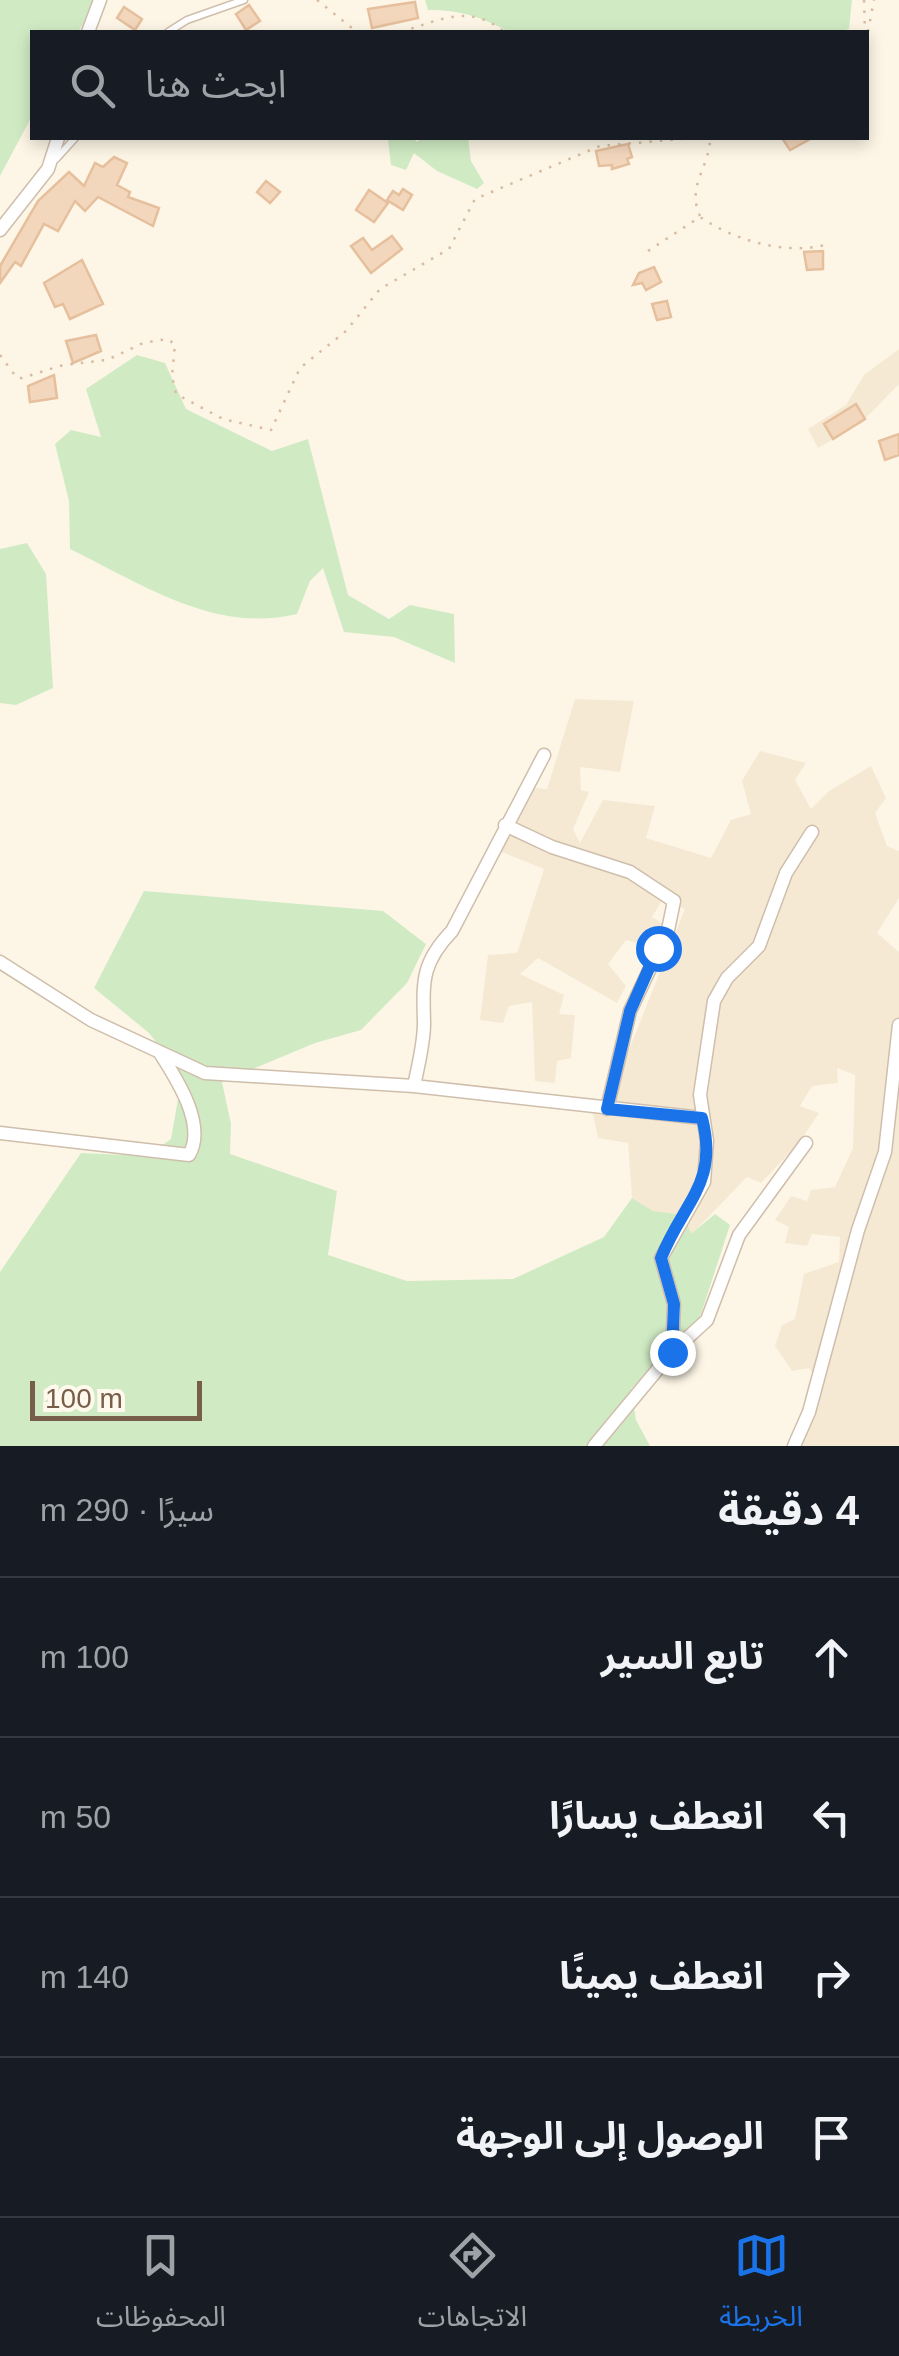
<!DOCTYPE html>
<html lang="ar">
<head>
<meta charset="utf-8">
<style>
	body { margin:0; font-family:Helvetica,"Noto Sans Arabic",sans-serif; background:#20242c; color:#f1f3f6; direction:rtl }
	.scale { position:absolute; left:30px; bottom:25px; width:172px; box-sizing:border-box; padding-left:10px; border:5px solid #775e4a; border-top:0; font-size:28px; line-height:35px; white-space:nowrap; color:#775e4a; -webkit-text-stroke:8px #fff9ed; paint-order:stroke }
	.stop { position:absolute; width:30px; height:30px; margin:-22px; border:8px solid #1a73e8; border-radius:50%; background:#fff }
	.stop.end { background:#1a73e8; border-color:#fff; box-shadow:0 2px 10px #0008 }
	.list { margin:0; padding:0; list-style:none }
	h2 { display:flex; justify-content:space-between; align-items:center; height:130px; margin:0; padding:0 40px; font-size:42px }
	h2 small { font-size:32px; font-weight:400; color:#9ea1a6 }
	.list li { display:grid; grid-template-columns:65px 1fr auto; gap:30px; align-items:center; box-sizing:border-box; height:160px; padding:0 40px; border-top:2px solid #363941 }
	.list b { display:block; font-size:38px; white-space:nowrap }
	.list em { font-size:32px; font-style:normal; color:#9ea1a6 }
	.icon { flex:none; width:55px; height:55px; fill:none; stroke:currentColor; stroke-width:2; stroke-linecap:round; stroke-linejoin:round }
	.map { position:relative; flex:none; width:899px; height:1446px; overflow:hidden; direction:ltr }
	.search { position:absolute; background:#171b24; box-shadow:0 5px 15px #0003; left:30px; right:30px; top:30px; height:110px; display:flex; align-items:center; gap:25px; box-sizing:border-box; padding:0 35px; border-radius:0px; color:#9ea1a6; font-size:38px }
	.sheet { height:770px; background:#171b24 }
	nav { display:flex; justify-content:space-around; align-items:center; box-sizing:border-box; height:140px; border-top:2px solid #363941; background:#171b24; font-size:28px; color:#9ea1a6 }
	nav a { display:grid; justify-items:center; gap:5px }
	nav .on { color:#1a73e8 }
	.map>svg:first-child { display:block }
	.residential { fill:#f5e9d4 }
	.green { fill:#d0ebc4 }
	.building { fill:#f3d7bd; stroke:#e6bf9d; stroke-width:2.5 }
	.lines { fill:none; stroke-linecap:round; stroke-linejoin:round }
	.lane-casing { stroke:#cfbeac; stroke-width:9 }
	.street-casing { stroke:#cfbeac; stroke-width:15 }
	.path { stroke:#d8bba0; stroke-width:2.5; stroke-dasharray:2.5 8; stroke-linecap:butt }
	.lane { stroke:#fff; stroke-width:6 }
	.street { stroke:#fff; stroke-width:12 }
	.route { stroke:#1a73e8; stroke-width:12 }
</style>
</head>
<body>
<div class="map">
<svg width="899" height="1446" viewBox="0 0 899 1446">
	<rect width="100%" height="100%" fill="#fdf6e6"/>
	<path class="residential" d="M 899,349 L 899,384 L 861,423 L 818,448 L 808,429 L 846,405 L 864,375 Z
		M 575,699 L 634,701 L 620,772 L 580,767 L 581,790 L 589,792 L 573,829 L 580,843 L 603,800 L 655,806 L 646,838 L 711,858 L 731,820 L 751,814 L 742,781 L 760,751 L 806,763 L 795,780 L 811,809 L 829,791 L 871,766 L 886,798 L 875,813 L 887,846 L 899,851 L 899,898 L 877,933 L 899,952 L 899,1446 L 800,1446 L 818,1379 L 809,1368 L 792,1371 L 775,1346 L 782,1325 L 795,1319 L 804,1274 L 839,1262 L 840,1237 L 812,1234 L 807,1246 L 785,1243 L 789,1227 L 775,1220 L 791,1196 L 807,1201 L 811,1190 L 835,1187 L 853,1148 L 855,1075 L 837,1068 L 838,1083 L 812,1086 L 800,1106 L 819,1113 L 799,1143 L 761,1183 L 747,1177 L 691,1235 L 684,1215 L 653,1211 L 632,1198 L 628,1143 L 598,1138 L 592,1109 L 615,1085 L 685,909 L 663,899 L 652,917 L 667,926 L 651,947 L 626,940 L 608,964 L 626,986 L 617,1003 L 538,958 L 520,974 L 564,995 L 559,1014 L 575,1015 L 571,1058 L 557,1061 L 555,1083 L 535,1081 L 532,1002 L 509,1006 L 503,1023 L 480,1020 L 488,955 L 517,953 L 544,869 L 502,852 L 518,787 L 547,789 Z"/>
	<path class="green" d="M 0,0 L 97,0 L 78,32 L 32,32 L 32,116 L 0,176 Z
		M 425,0 L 852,0 L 849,29 L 838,32 L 509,32 C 482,17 460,10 428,10 Z
		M 397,138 L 413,138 L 417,142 L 422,138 L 468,138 L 471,161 L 484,183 L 477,189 L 437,171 L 414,153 L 406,170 L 391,165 L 388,140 Z
		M 137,355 L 165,363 L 186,409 L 272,451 L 308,439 L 348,595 L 389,619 L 410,605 L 454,614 L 455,663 L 394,637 L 344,632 L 323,568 L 310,581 L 297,614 C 214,634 142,584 70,549 L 69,501 L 55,444 L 71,430 L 101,437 L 86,389 Z
		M 27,543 L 46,574 L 53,688 L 16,705 L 0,703 L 0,549 Z
		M 144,891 L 383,911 L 426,944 L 407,983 L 361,1030 L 315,1043 L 222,1082 L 231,1124 L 230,1154 L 337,1191 L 328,1255 L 407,1281 L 513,1279 L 604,1237 L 632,1198 L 653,1211 L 684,1215 L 691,1234 L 715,1214 L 730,1225 L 700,1317 L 631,1389 L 636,1420 L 650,1446 L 0,1446 L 0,1272 L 81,1153 L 147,1156 L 171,1139 L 182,1076 L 149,1033 L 94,988 Z"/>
	<path class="building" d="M 415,2 L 418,18 L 372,28 L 368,9 Z
		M 249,5 L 260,21 L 246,30 L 236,14 Z
		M 124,7 L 142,19 L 135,30 L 117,18 Z
		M 782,138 L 812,138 L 790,150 Z
		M 628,144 L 632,157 L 627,159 L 629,164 L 612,169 L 612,165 L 599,166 L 596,151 Z
		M 114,157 L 127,163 L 117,185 L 130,192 L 128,197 L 159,208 L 153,226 L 98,197 L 85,211 L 75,201 L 58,231 L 44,224 L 21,266 L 15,262 L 0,283 L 0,266 L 38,201 L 69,172 L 84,186 L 95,163 L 103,167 Z
		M 266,181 L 280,192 L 270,203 L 257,192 Z
		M 403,189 L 412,195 L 403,210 L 387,200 L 393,191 L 399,195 Z
		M 369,190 L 388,203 L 374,222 L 356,210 Z
		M 392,236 L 402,249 L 371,273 L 351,246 L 363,238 L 372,250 Z
		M 823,251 L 823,269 L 807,270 L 804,252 Z
		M 82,260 L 103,304 L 70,319 L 63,304 L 55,307 L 44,283 Z
		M 654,267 L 661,282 L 646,290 L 642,283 L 633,285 L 639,273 Z
		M 667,301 L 671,317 L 657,320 L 652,304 Z
		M 96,335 L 101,351 L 73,363 L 66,341 Z
		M 54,375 L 57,398 L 30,402 L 28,386 Z
		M 856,404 L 865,419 L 833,439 L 824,424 Z
		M 899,434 L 899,455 L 885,460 L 879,441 Z"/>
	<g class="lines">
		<defs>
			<path id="lane" d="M 168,32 L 187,20 L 244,0
				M 56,159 L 75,138"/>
			<path id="street" d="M 88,32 L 100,0
				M 0,230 L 48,169 L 58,138
				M 505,825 L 552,847 L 630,872 L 674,901 L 668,930 L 630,1011 L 607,1109
				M 0,962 L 91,1020 L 205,1073 L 414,1086 L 702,1118
				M 414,1086 C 418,1066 424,1044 424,1023 C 423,982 421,963 452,931 L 544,755
				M 0,1133 L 189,1155 C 207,1125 176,1078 160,1053
				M 672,1352 L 674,1304 L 661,1258 L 704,1182 L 707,1141 L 700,1095 L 714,1001 L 727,978 L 759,946 L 786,873 L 812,832
				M 594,1446 L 672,1352 L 707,1320 L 739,1235 L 806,1143
				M 794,1446 L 809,1412 L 858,1230 L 885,1152 L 899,1025"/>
		</defs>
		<use href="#lane" class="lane-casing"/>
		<use href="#street" class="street-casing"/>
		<path class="path" d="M 317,0 L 357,32
			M 864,0 L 865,32
			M 401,32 C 440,20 470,3 504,32
			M 866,42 L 874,0
			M 700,216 C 686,186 710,167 710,138
			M 648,251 L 700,217 C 734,240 784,255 825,245
			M 0,355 L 17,378 L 22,378 L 63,365 L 107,360 L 143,343 L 167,339 L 175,344 L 172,376 L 176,394 L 223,419 L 271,430 L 300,368 L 346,331 L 380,289 L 449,249 L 475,199 L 600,146 L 693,138"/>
		<use href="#lane" class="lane"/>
		<use href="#street" class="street"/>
	</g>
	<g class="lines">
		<path class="route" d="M 658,948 L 630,1011 L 607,1109 L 702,1118 C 719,1184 683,1202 661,1258 L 674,1304 L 672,1352"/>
	</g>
</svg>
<div class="scale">100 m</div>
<div class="stop" style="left:658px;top:948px"></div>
<div class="stop end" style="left:672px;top:1352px"></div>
<div class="search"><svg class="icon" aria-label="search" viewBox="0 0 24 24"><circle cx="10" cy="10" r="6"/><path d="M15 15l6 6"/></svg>ابحث هنا</div>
</div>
<section class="sheet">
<h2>4 دقيقة<small>سيرًا · 290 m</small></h2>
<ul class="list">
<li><svg class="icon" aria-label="ahead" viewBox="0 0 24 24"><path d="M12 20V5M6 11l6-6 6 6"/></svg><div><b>تابع السير</b></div><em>100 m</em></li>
<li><svg class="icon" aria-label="left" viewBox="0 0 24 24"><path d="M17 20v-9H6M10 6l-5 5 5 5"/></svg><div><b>انعطف يسارًا</b></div><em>50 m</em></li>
<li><svg class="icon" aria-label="right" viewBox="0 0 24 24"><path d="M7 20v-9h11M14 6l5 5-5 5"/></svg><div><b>انعطف يمينًا</b></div><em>140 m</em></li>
<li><svg class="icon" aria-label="arrive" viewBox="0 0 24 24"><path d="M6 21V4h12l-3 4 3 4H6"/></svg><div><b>الوصول إلى الوجهة</b></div></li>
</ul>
</section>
<nav>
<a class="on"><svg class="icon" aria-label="map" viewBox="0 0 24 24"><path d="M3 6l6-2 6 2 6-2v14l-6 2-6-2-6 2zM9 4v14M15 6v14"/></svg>الخريطة</a>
<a><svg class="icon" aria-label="directions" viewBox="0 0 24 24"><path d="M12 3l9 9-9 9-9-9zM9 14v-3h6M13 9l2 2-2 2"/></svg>الاتجاهات</a>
<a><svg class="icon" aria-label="saved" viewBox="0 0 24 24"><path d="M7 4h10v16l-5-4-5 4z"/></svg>المحفوظات</a>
</nav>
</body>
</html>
